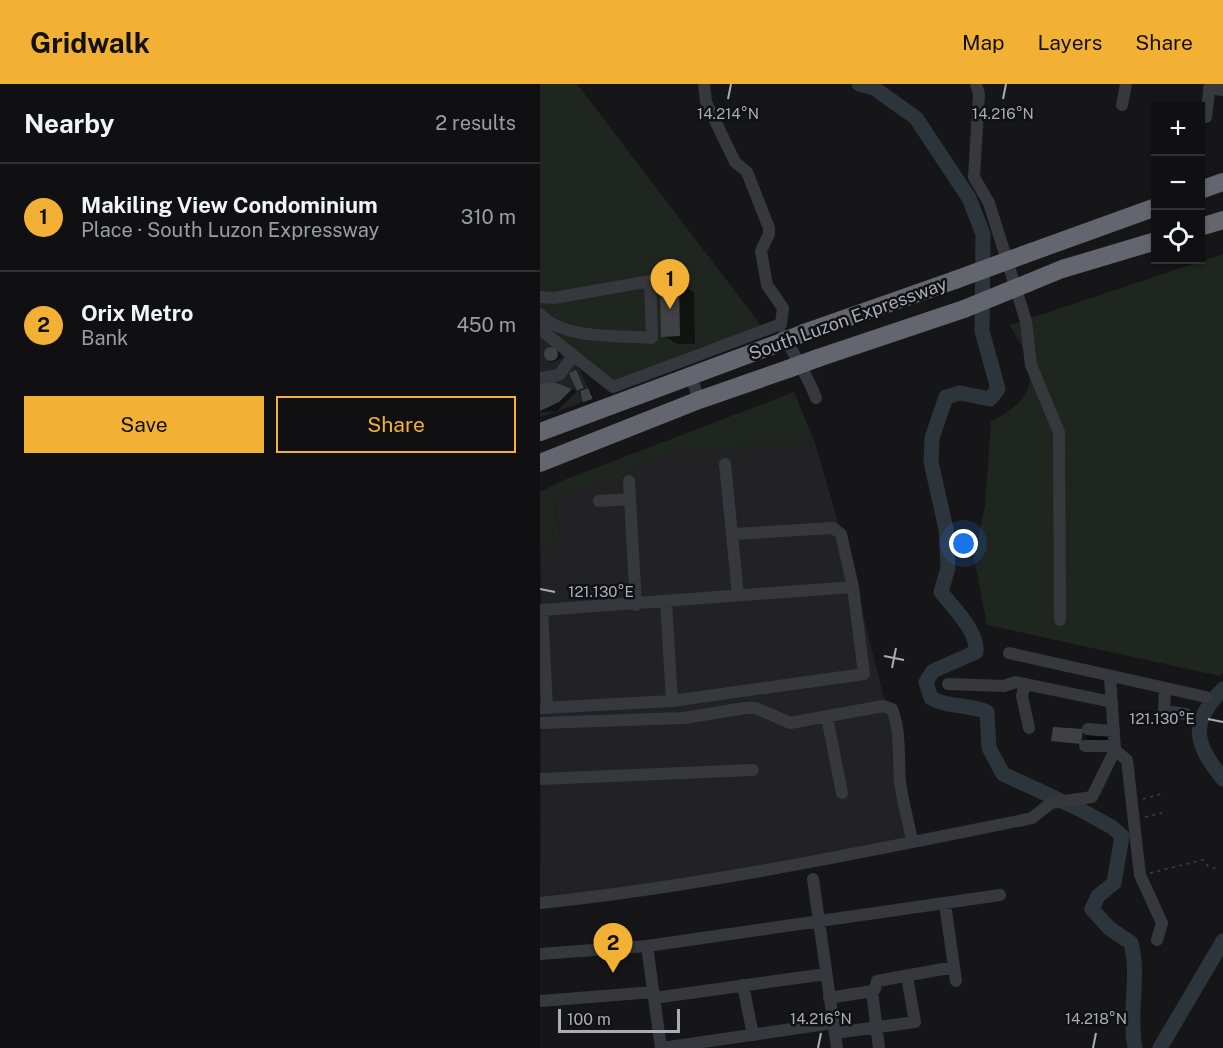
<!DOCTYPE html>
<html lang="en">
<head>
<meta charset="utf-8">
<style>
	body { margin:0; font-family:"Public Sans",sans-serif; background:#19191b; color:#f1f3f6 }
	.controls { position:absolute; right:18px; top:18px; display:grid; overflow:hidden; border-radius:0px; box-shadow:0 2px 4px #0004 }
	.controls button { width:54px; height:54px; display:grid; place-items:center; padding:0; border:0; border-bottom:2px solid #303032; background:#101012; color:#f1f3f6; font:30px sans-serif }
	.scale { position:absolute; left:18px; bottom:15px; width:122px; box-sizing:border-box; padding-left:6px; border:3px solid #a8adb8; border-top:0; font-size:16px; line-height:21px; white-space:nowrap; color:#a8adb8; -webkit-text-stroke:4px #111113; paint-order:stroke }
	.you { position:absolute; left:424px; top:460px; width:21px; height:21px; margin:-15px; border:4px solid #fff; border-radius:50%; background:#1a73e8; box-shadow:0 0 0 9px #1a73e833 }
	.badge { display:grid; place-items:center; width:39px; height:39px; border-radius:50%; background:#f2b134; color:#111; font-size:20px; font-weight:700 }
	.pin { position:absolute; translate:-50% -50px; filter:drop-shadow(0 2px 3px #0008) }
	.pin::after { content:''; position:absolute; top:32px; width:21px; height:18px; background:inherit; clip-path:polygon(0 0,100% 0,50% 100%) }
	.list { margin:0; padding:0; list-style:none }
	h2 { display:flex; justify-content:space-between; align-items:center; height:78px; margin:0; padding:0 24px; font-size:26px }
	h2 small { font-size:20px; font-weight:400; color:#9c9d9f }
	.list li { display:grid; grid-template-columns:39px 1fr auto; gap:18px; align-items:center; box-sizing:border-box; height:108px; padding:0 24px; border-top:2px solid #303032 }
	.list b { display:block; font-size:22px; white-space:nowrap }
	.list p { margin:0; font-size:20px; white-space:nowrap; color:#9c9d9f }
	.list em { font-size:20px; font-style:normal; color:#9c9d9f }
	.actions { display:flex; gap:12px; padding:18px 24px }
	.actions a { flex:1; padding:14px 0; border:2px solid #f2b134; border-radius:0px; text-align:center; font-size:21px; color:#f2b134 }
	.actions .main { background:#f2b134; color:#111 }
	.icon { flex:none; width:33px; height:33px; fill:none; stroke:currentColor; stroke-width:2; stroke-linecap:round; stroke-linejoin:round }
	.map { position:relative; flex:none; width:683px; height:964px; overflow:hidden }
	header { display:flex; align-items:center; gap:36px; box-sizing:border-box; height:84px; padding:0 30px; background:#f2b134; color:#111 }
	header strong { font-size:28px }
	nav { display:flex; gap:33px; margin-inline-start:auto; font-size:21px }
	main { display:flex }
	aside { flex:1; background:#101012 }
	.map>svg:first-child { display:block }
	.built { fill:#222225 }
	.green { fill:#1e261f }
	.shadow { fill:#0007 }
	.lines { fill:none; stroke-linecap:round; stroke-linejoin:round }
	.river { stroke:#2c353c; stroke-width:15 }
	.building { fill:#404145 }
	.path { stroke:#3d3f44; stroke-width:1.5; stroke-dasharray:3 4.5; stroke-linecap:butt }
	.minor { stroke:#37383d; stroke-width:12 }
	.highway { stroke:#63666e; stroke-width:18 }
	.highway-bridge { stroke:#63666e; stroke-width:18 }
	.ticks { fill:none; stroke:#a8adb8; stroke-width:2 }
	.labels { text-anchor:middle; stroke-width:5; stroke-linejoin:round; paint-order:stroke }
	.street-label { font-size:18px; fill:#a8adb8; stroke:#111113 }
	.ticks-label { font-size:15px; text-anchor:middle; fill:#a8adb8; stroke:#111113; stroke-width:5; stroke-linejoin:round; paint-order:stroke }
</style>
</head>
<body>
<header>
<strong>Gridwalk</strong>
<nav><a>Map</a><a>Layers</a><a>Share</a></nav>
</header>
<main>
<aside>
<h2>Nearby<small>2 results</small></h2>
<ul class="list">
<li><span class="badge">1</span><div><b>Makiling View Condominium</b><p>Place · South Luzon Expressway</p></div><em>310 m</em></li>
<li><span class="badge">2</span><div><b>Orix Metro</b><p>Bank</p></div><em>450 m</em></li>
</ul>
<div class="actions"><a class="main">Save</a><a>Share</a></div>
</aside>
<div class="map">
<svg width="683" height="964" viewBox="0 0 683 964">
	<rect width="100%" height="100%" fill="#161618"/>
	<path class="built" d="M 0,247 L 36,278 L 53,315 L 0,333 Z
		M 275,359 L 311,483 L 350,638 L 370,756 L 0,821 L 1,462 L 19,457 L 15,414 L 92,390 L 93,381 L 130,368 Z"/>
	<path class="green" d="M 0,0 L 37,0 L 223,244 L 164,262 L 71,299 L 0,242 Z
		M 683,170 L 683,589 L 680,592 L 447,541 L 434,474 L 445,422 L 451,337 C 475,327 496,308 489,279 C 485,267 476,253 470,241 Z
		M 254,308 L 275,359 L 130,368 L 93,381 L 92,390 L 15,414 L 19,458 L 1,462 L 0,499 L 0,408 L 24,396 Z"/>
	<path class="shadow" d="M 139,199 L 154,208 L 155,260 L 138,260 L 123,252 Z
		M 11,264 L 20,268 L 22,274 L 11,279 L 9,277 L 5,267 Z
		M 36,288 L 46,307 L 51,308 L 55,316 L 44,317 L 38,306 Z
		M 4,300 L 31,304 L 37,307 L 17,327 L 0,329 L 0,302 Z
		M 546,651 L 558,653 L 558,651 L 566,651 L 571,654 L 571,659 L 546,657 Z"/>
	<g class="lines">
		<path class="river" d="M 319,0 L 334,4 L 376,34 L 429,114 L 443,150 L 442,247 L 458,305 L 450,315 L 420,309 L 406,313 L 392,354 L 391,378 L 406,445 L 408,484 L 401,508 C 414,525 438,547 436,568 L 393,587 L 386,598 L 391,614 C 409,624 429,620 447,628 L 449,664 L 463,690 L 539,725 L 572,743 L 582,752 L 574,799 L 558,812 L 552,825 L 569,844 L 591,859 C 600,893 588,929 595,964
			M 683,605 C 649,639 654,659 683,695
			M 620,964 L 683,857"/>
	</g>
	<path class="building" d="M 139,197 L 140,252 L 121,253 L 120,198 Z
		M4 270a7 7 0 1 1 14 0a7 7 0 1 1-14 0Z
		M 36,286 L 44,304 L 37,307 L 29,289 Z
		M 14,298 L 32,305 L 19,318 L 0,327 L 0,300 Z
		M 48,304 L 53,315 L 43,318 L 40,307 Z
		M 513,643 L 543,645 L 541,660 L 511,657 Z"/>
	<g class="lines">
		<path class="path" d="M 603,715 L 625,709
			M 605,733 L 622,729
			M 610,789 L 663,776 L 669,783 L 679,785"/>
		<path class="minor" d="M 436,0 L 439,10 L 434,93 L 449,119 L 486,237 L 491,281 L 519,348 L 520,536
			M 669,4 L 683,6
			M 582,21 L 586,0
			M 666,33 L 670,0
			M 0,213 L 14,214 L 110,197 L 112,254 C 77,251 24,256 0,230
			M 0,245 L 73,303 L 241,240 L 243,224 L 227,201 L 221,167 L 229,150 L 229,144 L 207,88 L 195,78 L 166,18 L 164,0
			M 244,251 C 254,272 268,292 276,314
			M 151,292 L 159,316
			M 0,294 L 19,291 L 33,272
			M 185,380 L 198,511
			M 89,397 L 96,521
			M 59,417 L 90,415
			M 469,569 L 666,613
			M 408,600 L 464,602 L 476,598 L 572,618
			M 485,600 L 482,612 L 489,644
			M 625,605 L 624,627 L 646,630
			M 132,617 L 324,590 L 313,503 L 301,450 L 293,444 L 194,450
			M 2,624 L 132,617 L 126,518
			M 7,624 L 2,526 L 313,503
			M 287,633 L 302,709
			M 0,639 L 144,634 L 205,624 L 216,624 L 250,639 L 343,622 L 352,625 C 361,648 358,673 360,697 C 362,717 369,738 372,758
			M 548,645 L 574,647
			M 545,662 L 575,662
			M 575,666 L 587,676 L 600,791 L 622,839 L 617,856
			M 0,695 L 213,686
			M 273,795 L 297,964
			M 0,819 C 162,802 323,768 483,736 L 492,734 L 511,719 L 552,713 L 575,666 L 570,593
			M 405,820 L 416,897
			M 0,870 L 107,862
			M 203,901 L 213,951
			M 114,914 L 286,890
			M 289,914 L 332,907
			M 0,917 L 114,908
			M 295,949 L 375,938 L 367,893
			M 121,964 L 107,862 L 460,811
			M 122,964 L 293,939
			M 339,964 L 332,907 L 335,905 L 337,897 L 414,883"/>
		<path class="highway" d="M 660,106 L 683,98
			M 660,143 L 683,136
			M 483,171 L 616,123
			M 488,199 L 522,185 L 616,157
			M 264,249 L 415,196
			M 278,274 L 424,225
			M 0,348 L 234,261
			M 0,379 L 159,316 L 248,285"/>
		<path class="highway-bridge" d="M 415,196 L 483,171
			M 424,225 L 488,199
			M 234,261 L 264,249
			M 248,285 L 278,274"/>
	</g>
	<path class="ticks" d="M 188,15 L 191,0M 463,15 L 466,0M 0,505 L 15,508M 344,572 L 364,576M 352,584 L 356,564M 668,635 L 683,638M 278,964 L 281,949M 553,964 L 556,949"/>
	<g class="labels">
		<g class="street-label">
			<text transform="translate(308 235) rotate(-20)" y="6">South Luzon Expressway</text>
		</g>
	</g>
	<g class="ticks-label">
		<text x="188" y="35">14.214°N</text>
		<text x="463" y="35">14.216°N</text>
		<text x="61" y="513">121.130°E</text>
		<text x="622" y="640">121.130°E</text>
		<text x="281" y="940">14.216°N</text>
		<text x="556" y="940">14.218°N</text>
	</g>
</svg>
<div class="controls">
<button>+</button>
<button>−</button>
<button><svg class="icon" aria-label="locate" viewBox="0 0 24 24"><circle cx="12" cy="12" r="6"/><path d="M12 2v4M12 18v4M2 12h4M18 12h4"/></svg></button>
</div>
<div class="scale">100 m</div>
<div class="you"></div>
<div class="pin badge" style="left:130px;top:225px">1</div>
<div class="pin badge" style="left:73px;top:889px">2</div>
</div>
</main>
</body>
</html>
